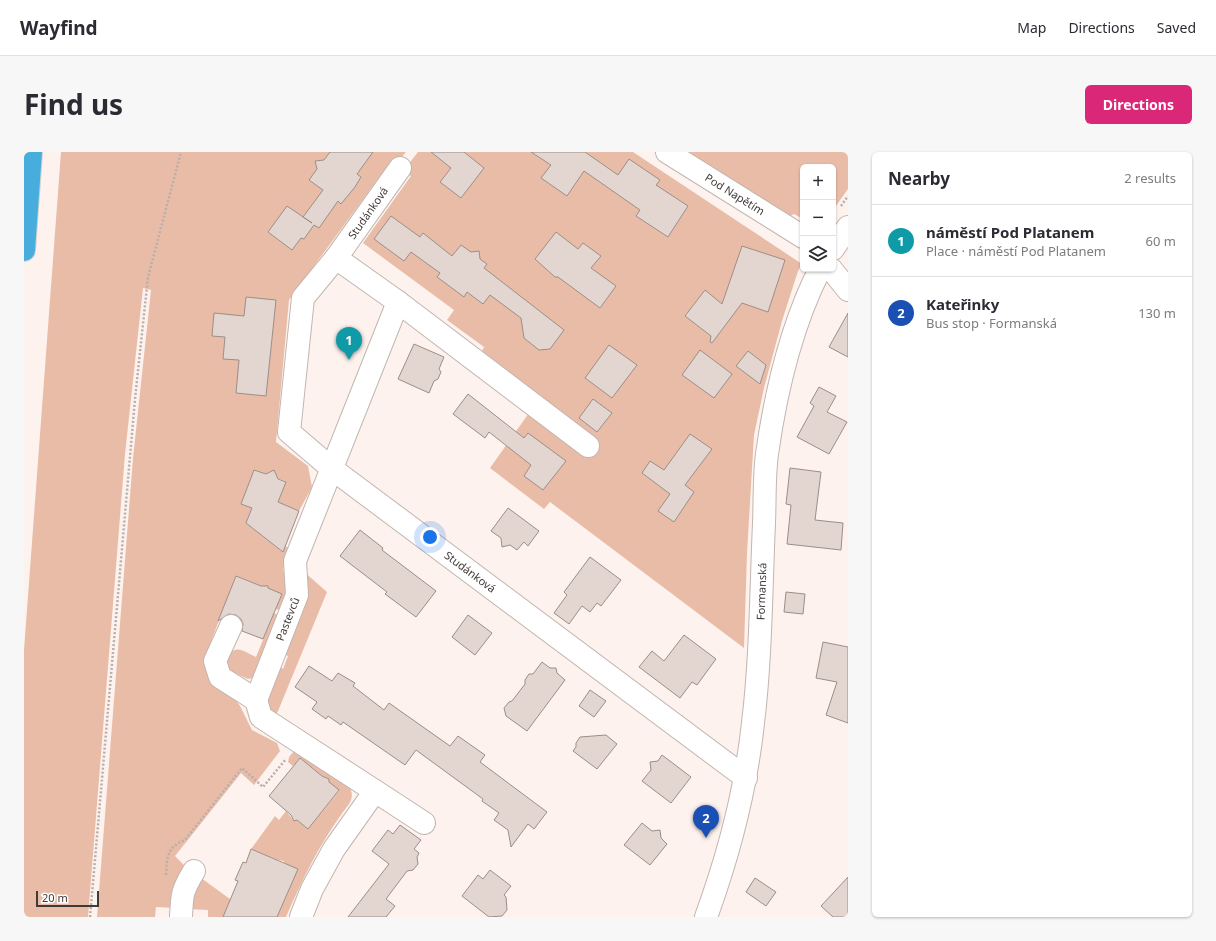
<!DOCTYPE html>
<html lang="en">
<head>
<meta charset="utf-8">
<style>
	body { margin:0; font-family:"Noto Sans",sans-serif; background:#f7f7f7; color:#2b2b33 }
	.controls { position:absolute; right:12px; top:12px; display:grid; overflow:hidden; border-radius:6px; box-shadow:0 1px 3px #0004 }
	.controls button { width:36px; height:36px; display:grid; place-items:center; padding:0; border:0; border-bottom:1px solid #e1e1e2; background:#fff; color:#2b2b33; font:20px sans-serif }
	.scale { position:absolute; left:12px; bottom:10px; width:63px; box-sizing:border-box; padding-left:4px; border:2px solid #403a38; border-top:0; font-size:11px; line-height:14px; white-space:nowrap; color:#403a38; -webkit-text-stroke:3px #fff; paint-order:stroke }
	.you { position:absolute; left:406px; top:385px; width:14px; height:14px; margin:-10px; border:3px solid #fff; border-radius:50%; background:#1a73e8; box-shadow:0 0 0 6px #1a73e833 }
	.badge { display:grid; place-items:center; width:26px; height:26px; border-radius:50%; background:#db2777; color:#fff; font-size:13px; font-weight:700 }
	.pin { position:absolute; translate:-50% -33px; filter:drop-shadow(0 1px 2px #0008) }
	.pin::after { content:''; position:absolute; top:21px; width:14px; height:12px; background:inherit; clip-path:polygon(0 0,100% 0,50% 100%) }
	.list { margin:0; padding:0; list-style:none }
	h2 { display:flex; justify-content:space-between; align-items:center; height:52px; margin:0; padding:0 16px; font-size:17px }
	h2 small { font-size:13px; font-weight:400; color:#7c7c81 }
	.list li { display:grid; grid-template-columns:26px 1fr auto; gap:12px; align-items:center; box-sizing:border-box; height:72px; padding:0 16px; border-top:1px solid #e1e1e2 }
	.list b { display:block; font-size:15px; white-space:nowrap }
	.list p { margin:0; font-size:13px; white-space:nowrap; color:#7c7c81 }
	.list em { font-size:13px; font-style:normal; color:#7c7c81 }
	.icon { flex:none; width:22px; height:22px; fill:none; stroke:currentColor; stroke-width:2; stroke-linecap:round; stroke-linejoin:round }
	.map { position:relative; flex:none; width:824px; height:765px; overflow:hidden; border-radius:6px }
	header { display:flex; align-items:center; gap:24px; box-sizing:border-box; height:56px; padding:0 20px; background:#fff; border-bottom:1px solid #e1e1e2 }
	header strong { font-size:19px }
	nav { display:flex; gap:22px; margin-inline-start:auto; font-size:14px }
	.intro { display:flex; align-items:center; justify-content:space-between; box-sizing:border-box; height:96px; padding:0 24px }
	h1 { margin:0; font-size:28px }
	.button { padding:10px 18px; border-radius:6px; background:#db2777; color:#fff; font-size:14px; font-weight:700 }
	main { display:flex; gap:24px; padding:0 24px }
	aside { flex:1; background:#fff; border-radius:6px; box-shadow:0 1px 3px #0004 }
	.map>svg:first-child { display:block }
	.green { fill:#e9bca7 }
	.building { fill:#e3d6d0; stroke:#9b8e89 }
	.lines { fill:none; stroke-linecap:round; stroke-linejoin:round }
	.minor-casing { stroke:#c2b5af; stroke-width:24 }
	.highway-casing { stroke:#d1d0cf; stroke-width:24 }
	.path { stroke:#b8afac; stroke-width:2.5; stroke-dasharray:2 2; stroke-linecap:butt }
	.minor { stroke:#fff; stroke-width:22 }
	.highway { stroke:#46addd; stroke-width:22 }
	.labels { text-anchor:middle; stroke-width:4; stroke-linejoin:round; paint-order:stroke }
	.street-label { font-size:11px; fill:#403a38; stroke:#fff }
</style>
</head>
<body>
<header>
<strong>Wayfind</strong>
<nav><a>Map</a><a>Directions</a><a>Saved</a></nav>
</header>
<div class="intro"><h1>Find us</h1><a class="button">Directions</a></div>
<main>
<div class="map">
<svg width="824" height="765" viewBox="0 0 824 765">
	<rect width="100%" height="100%" fill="#fdf2ee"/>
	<path class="green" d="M 37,0 L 382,0 L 372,12 L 367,9 L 265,148 L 252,290 L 284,314 L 288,335 L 275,359 L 254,350 L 261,329 L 253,326 L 251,321 L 248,320 L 243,322 L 230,318 L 217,352 L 228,356 L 222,371 L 259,400 L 261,394 L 266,397 L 259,417 L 263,430 L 261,460 L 252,457 L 243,434 L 237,434 L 212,424 L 181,505 L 216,554 L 228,578 L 253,591 L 256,599 L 230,633 L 217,621 L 151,704 L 163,716 L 152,756 L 132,755 L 131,765 L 73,765 L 109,306 L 127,138 L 119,136 L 101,302 L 64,765 L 0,765 L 0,498 Z
		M 394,0 L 609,0 L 778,112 L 774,119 L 758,169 L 740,236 L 730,283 L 723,401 L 720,496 L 526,350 L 520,357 L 466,316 L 505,261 L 572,287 L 458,199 L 460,195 L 423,168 L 430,158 L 339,91 L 387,24 L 380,18 Z
		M 665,0 L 824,0 L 824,37 L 809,58 L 809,15 L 779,15 L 779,67 L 770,62 L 764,65 Z
		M 278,418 L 303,440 L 254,559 L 249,567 L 240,551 L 253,513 L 259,517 L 264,504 L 258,501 Z
		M 250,461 L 259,465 L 233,525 L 224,527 L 204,518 L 202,506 C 212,491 219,499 232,505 Z
		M 271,598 L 326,636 C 331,646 325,652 319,660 C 295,693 278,728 262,765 L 253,765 L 273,717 L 260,711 L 260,709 L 254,708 L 227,697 L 251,664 L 255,668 L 262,659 L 270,669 L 273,668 L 284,677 L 315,639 L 305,630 L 305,627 L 298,624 L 276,606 L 269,614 L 264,610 L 265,605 Z
		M 177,726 L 206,747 L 208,765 L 184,765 L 184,758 L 164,757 Z"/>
	<path class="building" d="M 306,0 L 349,0 L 333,22 L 337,25 L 331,35 L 317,52 L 314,49 L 295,76 L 290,73 L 280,87 L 277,86 L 268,98 L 244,80 L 263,54 L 288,71 L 279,65 L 299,38 L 285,28 L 293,17 L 291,9 L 300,8 Z
		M 407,0 L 440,0 L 460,16 L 437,46 L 416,30 L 427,16 Z
		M 507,0 L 561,0 L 594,23 L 605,7 L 636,28 L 632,33 L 664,54 L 644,85 L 612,64 L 616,58 L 560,19 L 543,44 L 517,26 L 527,13 Z
		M 367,64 L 396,85 L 399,81 L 428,104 L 437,93 L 447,100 L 455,99 L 456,107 L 463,112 L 460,116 L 540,178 L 526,197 L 515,198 L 500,186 L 497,166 L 466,143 L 459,152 L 443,140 L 440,145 L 413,125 L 416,121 L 387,100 L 380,109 L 350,87 Z
		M 532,80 L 554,97 L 559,91 L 577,104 L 567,116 L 592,134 L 576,156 L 534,125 L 531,125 L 511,107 Z
		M 718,94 L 761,108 L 744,160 L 718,151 L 688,191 L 686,190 L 687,184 L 661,164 L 681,138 L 698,152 Z
		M 222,145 L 252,148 L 242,244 L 212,241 L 215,208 L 199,207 L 201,185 L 188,184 L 190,161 L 220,164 Z
		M 824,161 L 824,205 L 805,195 Z
		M 390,192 L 420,205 L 415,217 L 417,220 L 414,227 L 410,229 L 405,241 L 374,227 Z
		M 585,193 L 613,213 L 588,246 L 561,226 Z
		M 676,198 L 708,222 L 690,246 L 658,223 Z
		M 724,199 L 742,213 L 736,232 L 712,214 Z
		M 795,235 L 812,244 L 803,260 L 823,270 L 805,302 L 773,285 L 790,254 L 786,251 Z
		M 444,242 L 500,286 L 504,281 L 542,309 L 519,338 L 500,324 L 507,313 L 465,280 L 461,286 L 429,262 Z
		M 569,247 L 588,261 L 573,280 L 555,266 Z
		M 666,282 L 688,297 L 661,333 L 670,340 L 650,370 L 634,359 L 646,342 L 618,321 L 626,309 L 640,318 Z
		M 766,316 L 797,320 L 791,368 L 819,371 L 817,398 L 763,392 L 767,353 L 762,352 Z
		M 230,318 L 242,322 L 250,318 L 254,327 L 262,330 L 254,350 L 275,359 L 259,400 L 222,371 L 228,356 L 217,352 Z
		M 484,356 L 515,379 L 504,394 L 500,390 L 493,398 L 486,393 L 478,395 L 477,386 L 467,379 Z
		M 336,378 L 359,396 L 358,398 L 412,439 L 392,465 L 361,442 L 363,440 L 316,404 Z
		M 566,405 L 597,428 L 577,454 L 573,451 L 566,460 L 558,454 L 545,472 L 530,461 L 543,443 L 540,440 Z
		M 212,424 L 237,434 L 244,434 L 244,436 L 258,442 L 239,487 L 218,479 L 219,472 L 217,467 L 212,463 L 205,462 L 194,469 Z
		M 762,440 L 781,442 L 779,462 L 760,460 Z
		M 444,463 L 468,481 L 451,503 L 428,485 Z
		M 660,483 L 692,507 L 673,533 L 668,530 L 656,546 L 615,515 L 628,499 L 640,509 Z
		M 799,490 L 824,495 L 824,571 L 802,563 L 813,530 L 792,526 Z
		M 518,510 L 526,516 L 532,516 L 533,521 L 541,528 L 503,579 L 482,564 L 480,556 L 485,550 L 488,549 L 501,532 L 501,528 L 505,522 L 509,522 Z
		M 285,514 L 308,529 L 314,521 L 331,531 L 329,534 L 360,558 L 365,551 L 426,594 L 434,584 L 461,603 L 456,610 L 523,660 L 510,677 L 504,672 L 487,695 L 484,678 L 470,668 L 475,661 L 458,649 L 459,647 L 392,598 L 381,613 L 319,570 L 317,573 L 304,564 L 302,567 L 288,557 L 293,550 L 271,535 Z
		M 566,538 L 582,549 L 570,565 L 555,554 Z
		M 582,583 L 593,592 L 573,617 L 549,599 L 552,595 L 552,591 L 556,585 Z
		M 638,603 L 667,625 L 647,651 L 618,629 L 627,618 L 626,610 L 634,609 Z
		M 276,606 L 298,624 L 305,627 L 305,630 L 315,638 L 284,677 L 273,668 L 270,669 L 267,663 L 245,644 Z
		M 618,671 L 628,679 L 636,678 L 637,686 L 643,692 L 626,713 L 600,693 Z
		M 376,673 L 397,688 L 390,697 L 395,701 L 393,705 L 394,712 L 389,718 L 383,719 L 362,747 L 371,754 L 362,765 L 324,765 L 365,712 L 348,699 L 364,678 L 369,682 Z
		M 227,697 L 274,717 L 253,765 L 199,765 L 214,729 L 211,728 L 219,710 L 222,711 Z
		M 466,718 L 487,734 L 480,743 L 482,745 L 483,758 L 478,764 L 465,765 L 438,744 L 454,723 L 459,727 Z
		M 824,725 L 824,765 L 809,765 L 797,754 Z
		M 731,726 L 752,740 L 742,754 L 722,740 Z"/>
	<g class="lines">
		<defs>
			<g id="minor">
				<path id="s1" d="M 643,0 L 779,85"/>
				<path id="s2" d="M 376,16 L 312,106 L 279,146 L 265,280 L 307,316 L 722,626"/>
				<path d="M 809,97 L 824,75"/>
				<path d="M 312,106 L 374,150 L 564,294"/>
				<path d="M 807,117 L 824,138"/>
				<path d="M 207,474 L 191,509 L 196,525 L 232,548 L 237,565 L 351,639 L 310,697 L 288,737 L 277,765"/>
				<path id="s3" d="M 232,548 L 273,443 L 271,409 L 374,150"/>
				<path d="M 351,639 L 400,671"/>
				<path d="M 157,765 C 158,742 158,739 170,719"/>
				<path id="s4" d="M 682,765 C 705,702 722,637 729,571 C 737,505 737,438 740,371 C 741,348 740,324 743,302 C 752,238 767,174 796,117"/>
			</g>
			<path id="highway" d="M 0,98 L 7,0"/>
		</defs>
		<use href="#minor" class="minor-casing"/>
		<use href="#highway" class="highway-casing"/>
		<path class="path" d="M 817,54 L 824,44
			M 142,723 C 143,705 143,695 161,688 L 218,616 L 239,635 L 262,607
			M 66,765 L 111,247 L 124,125 L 157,0"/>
		<use href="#minor" class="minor"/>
		<use href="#highway" class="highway"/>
	</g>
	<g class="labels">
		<g class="street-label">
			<text dy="4" stroke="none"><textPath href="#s1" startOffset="80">Pod Napětím</textPath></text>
			<text transform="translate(344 61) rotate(-55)" y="4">Studánková</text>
			<text dy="4" stroke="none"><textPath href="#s2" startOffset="526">Studánková</textPath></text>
			<text dy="4" stroke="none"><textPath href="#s4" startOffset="332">Formanská</textPath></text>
			<text dy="4" stroke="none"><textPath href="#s3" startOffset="87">Pastevců</textPath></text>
		</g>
	</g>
</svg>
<div class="controls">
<button>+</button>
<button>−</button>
<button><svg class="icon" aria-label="layers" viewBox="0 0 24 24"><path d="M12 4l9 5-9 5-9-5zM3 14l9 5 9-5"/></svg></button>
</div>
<div class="scale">20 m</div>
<div class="you"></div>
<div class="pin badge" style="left:325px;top:208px;background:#0f9aa8">1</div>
<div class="pin badge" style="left:682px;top:686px;background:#1a4fb4">2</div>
</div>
<aside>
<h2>Nearby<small>2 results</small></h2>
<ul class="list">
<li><span class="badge" style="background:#0f9aa8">1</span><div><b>náměstí Pod Platanem</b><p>Place · náměstí Pod Platanem</p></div><em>60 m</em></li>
<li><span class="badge" style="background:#1a4fb4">2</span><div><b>Kateřinky</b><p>Bus stop · Formanská</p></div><em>130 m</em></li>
</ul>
</aside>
</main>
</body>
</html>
